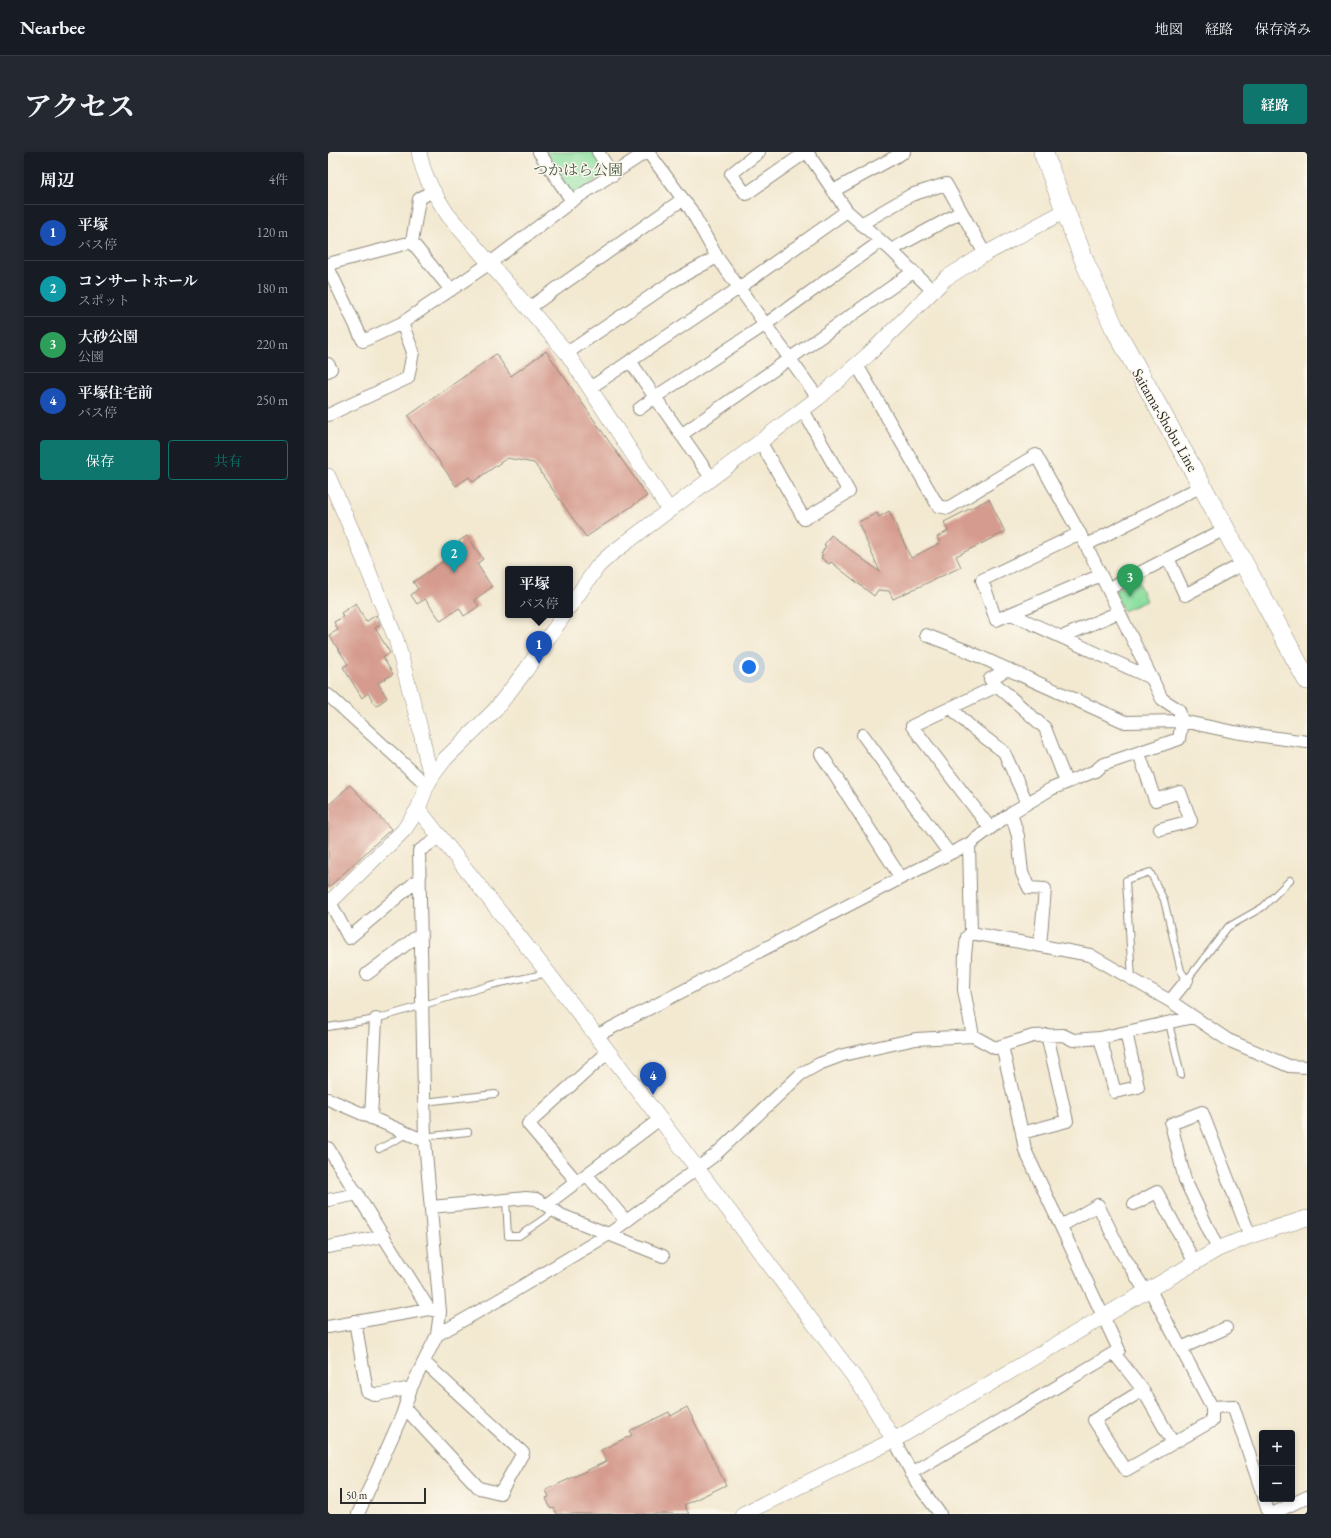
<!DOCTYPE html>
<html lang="ja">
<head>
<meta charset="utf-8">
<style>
	body { margin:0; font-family:"EB Garamond","Noto Serif JP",serif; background:#242831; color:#f1f3f6 }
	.controls { position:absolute; right:12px; bottom:12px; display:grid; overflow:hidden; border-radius:4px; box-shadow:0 2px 6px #0003 }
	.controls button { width:36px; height:36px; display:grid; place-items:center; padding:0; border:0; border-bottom:1px solid #363941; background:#171b24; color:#f1f3f6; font:20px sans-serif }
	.scale { position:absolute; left:12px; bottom:10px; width:86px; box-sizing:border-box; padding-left:4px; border:2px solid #2b2b2b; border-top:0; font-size:11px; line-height:14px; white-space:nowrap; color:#2b2b2b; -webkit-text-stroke:3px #fbf7ec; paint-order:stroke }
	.you { position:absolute; left:421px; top:515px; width:14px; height:14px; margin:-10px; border:3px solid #fff; border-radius:50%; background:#1a73e8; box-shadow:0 0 0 6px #1a73e833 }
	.badge { display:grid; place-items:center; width:26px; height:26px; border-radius:50%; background:#0f766e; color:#fff; font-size:13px; font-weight:700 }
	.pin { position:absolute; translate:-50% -33px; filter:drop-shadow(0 1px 2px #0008) }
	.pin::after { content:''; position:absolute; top:21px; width:14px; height:12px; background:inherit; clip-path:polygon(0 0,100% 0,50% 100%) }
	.popup { position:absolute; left:177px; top:414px; width:68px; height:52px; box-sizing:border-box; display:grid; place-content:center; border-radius:4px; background:#171b24; filter:drop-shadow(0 1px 3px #0005); font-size:13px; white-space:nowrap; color:#9ea1a6 }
	.popup b { font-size:15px; color:#f1f3f6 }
	.popup::after { content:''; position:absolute; left:50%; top:100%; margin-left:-8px; border:8px solid transparent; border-top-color:#171b24 }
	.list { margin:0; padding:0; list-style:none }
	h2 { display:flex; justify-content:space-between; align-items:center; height:52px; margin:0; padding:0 16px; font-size:17px }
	h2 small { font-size:13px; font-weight:400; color:#9ea1a6 }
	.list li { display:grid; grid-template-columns:26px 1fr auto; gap:12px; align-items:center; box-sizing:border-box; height:56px; padding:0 16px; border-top:1px solid #363941 }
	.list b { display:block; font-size:15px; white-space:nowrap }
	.list p { margin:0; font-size:13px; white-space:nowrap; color:#9ea1a6 }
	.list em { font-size:13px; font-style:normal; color:#9ea1a6 }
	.actions { display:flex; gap:8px; padding:12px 16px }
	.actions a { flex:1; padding:9px 0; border:1px solid #0f766e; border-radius:4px; text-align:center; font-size:14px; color:#0f766e }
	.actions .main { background:#0f766e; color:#fff }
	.map { position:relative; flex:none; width:979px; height:1362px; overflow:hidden; border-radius:4px }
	header { display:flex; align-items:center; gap:24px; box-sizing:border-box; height:56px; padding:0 20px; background:#171b24; border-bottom:1px solid #363941 }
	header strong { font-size:19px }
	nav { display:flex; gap:22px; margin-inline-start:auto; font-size:14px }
	.intro { display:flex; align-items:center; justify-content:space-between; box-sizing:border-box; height:96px; padding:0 24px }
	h1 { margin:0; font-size:28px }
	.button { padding:10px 18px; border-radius:4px; background:#0f766e; color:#fff; font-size:14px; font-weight:700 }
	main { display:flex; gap:24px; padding:0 24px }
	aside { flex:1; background:#171b24; border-radius:4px; box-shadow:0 2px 6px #0003 }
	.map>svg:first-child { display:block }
	.green { fill:#8ddfa0; stroke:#5c8566 }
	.building { fill:#d59b8e }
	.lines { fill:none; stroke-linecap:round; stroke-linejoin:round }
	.service-casing { stroke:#8f8a7e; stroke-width:8 }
	.minor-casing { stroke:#8f8a7e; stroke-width:14 }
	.tertiary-casing { stroke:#8f8a7e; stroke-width:16 }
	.primary-casing { stroke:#8f8a7e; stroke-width:20 }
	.service { stroke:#fff; stroke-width:6 }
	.minor { stroke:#fff; stroke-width:12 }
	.tertiary { stroke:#fff; stroke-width:15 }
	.primary { stroke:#fff; stroke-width:19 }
	.labels { text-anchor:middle; stroke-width:3; stroke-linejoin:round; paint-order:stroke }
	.park-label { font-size:15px; fill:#445848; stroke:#fbf7ec }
	.street-label { font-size:15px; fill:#2b2b2b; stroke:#fbf7ec }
</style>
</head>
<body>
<header>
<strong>Nearbee</strong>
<nav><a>地図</a><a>経路</a><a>保存済み</a></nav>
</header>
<div class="intro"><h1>アクセス</h1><a class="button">経路</a></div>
<main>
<aside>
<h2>周辺<small>4件</small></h2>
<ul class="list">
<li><span class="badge" style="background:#1a4fb4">1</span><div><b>平塚</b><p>バス停</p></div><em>120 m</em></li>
<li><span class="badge" style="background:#0f9aa8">2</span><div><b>コンサートホール</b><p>スポット</p></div><em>180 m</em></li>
<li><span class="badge" style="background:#2e9e5b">3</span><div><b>大砂公園</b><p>公園</p></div><em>220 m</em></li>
<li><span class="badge" style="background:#1a4fb4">4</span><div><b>平塚住宅前</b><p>バス停</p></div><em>250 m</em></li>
</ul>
<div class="actions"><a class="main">保存</a><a>共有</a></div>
</aside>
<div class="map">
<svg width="979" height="1362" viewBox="0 0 979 1362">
	<rect width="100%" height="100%" fill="#fbf7ec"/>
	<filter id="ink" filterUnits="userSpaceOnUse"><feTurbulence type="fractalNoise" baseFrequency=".025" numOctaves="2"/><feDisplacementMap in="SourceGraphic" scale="8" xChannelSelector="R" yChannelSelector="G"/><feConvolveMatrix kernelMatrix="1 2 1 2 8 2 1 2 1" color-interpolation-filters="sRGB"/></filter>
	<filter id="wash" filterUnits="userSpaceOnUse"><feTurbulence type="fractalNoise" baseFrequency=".012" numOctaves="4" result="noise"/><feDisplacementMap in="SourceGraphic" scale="16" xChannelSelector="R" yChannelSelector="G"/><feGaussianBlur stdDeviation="0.9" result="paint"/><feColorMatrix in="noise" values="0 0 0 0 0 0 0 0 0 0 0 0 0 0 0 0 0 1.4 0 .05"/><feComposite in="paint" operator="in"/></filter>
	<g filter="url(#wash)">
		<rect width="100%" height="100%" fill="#f3e9d1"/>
		<path class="green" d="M 217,0 L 265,0 L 274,15 L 275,22 L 249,42 L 243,41 Z
			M 809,427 L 818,449 L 795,459 L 787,441 L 788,437 Z"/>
		<g id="blocks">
			<path class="building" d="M 218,199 L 319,344 L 258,385 L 206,311 L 179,306 L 145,330 L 141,325 L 128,334 L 80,264 L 168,202 L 183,224 Z
				M 661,347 L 677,380 L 628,404 L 633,415 L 565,447 L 561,439 L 550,438 L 546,444 L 503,410 L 501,412 L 493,406 L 495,403 L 493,402 L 498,394 L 496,393 L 503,383 L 552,420 L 530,370 L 549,361 L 551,365 L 561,359 L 583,406 L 612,391 L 609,385 L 620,379 L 616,370 Z
				M 139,384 L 155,407 L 149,412 L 164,435 L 146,448 L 151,454 L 136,464 L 131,456 L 113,469 L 97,447 L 89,452 L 83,443 L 90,437 L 85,430 L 129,400 L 126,396 L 133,391 L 131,389 Z
				M 28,451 L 38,470 L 48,463 L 52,473 L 47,476 L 62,501 L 55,506 L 65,522 L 50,531 L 59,546 L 48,554 L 40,541 L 34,546 L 15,515 L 20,512 L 1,483 L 10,478 L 6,470 L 15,465 L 13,461 Z
				M 22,633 L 63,677 L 0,736 L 0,654 Z
				M 359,1255 L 398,1333 L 356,1353 L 361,1362 L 229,1362 L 226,1356 L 223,1357 L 218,1346 L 221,1345 L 218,1338 L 279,1309 L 273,1298 L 304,1283 L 302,1279 L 341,1260 L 343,1264 Z"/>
		</g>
	</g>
	<g filter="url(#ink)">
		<use href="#blocks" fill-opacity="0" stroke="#8f8a7e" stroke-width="1"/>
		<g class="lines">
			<defs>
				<path id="service" d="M 804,827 L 798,728 L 822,720 L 836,748 L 853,819 L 859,828 L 900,775 L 935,755 L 962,728
					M 841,871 L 853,923
					M 0,875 L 48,867 L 163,833 L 220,821
					M 96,950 L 167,942
					M 97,989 L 103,984 L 140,980
					M 51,997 L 79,982
					M 178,1048 L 180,1084 L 191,1084 L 227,1059"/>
				<path id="minor" d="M 211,0 L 244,49
					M 270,0 L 285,23
					M 320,0 L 363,58 L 389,105 L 490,246
					M 431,0 L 403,22 L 418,42 L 478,0
					M 479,0 L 519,59 L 563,98 L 604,138
					M 104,39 L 91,47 L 84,90 L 123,138
					M 505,39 L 576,0
					M 533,72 L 583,43 L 618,32 L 657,102
					M 563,98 L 633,60
					M 0,112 L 84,90
					M 0,115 L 35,189 L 74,171 L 162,111 L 244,49 L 318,0
					M 201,156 L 355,47
					M 239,201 L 345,129 L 389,105
					M 302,209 L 327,245 L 311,257
					M 0,212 L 3,217 L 0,219
					M 529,213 L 610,354 L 620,356 L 708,303 L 758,393 L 874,334
					M 262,236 L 411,136 L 519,59
					M 0,263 L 80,226 L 85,200 L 74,171
					M 353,283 L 585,120
					M 432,289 L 476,367 L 521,340 L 475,258
					M 384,327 L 327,245 L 438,172 L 553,89
					M 752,381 L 654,428 L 668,468 L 773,423
					M 840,406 L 857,443 L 916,411
					M 780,437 L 897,377
					M 683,462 L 825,527
					M 598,483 L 637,498 L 797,570 L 854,569 L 906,580 L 979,590
					M 734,485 L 791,460
					M 680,517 L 662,527 L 717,576 L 738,630
					M 0,543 L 99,633
					M 623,556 L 643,575 L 676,600 L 699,651
					M 535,583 L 621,701
					M 811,601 L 827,648 L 852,640 L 863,669 L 832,677
					M 493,602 L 573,726
					M 683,661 L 690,684 L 694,721 L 701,736 L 717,737 L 712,794
					M 662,676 L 584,574 L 669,534
					M 641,692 L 643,781 L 639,785 L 637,803 L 636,838 L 645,884
					M 2,750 L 21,786 L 92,726
					M 643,781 L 762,803 L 842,849 L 900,888 L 961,914 L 979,915
					M 39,822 L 92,782
					M 842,849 L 859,828
					M 268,884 L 573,726 L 641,692 L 683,661 L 723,637 L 767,619 L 774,613 L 851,587 L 854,569 L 851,558 L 834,547 L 758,393
					M 772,886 L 787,940 L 810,935 L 798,880
					M 0,947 L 97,989
					M 43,966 L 48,867
					M 694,981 L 739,969 L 719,883
					M 0,996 L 101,1157 L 112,1160
					M 259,1023 L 298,1069
					M 249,1030 L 200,972 L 280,900
					M 0,1048 L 30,1042
					M 806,1052 L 829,1040 L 867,1111
					M 218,1053 L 332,967
					M 103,1055 L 198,1046 L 208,1047 L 233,1063 L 335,1104
					M 733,1074 L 770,1053 L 793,1100 L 818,1140
					M 0,1095 L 56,1084
					M 890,1097 L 857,1028 L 843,972 L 874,960 L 922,1084
					M 27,1169 L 39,1239 L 48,1243 L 83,1236
					M 0,1175 L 101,1157
					M 109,1183 L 176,1145 L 281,1082 L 387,1003 L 473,922 L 491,912 L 515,903 L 588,887 L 645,884 L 667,896 L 705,884 L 735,883 L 745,888 L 772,886 L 865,865
					M 853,1196 L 898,1176
					M 786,1201 L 815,1238 L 845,1291
					M 815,1238 L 766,1268 L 798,1318 L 884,1269 L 884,1255 L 822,1138
					M 884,1255 L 905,1254 L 934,1340
					M 77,1256 L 151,1336 L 172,1341 L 195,1301 L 96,1210
					M 566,1288 L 589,1331 L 612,1362
					M 583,1321 L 791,1198 L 697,998 L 694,981 L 674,894
					M 936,1347 L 941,1362
					M 30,1362 L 74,1263 L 83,1236 L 109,1183 L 112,1160 L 97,989 L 91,699 L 112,685
					M 944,1362 L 979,1345"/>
				<path id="tertiary" d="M 91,0 C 95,24 107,43 120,63 L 239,201 L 341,358
					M 0,324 L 28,388 L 68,487 L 92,576 L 99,609 L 105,623
					M 242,454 L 270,414 L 283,402 L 490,246 L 541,202 L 618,126 L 657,102 L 737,59
					M 90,657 L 220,821 L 332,967 L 532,1233 L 566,1288
					M 0,752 L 76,678 L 90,657 L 99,633 L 105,623 L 117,607 L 167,558 L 198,518 L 236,463
					M 415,1362 L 566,1288 L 890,1097 L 922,1084 L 979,1066"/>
				<path id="primary" d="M 715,0 L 758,113 L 786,175 L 874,334 L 979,528"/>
			</defs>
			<use href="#service" class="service-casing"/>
			<use href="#minor" class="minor-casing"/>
			<use href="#tertiary" class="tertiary-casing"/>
			<use href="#primary" class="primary-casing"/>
			<use href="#service" class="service"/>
			<use href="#minor" class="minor"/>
			<use href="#tertiary" class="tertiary"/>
			<use href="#primary" class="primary"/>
		</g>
	</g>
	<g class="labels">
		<g class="park-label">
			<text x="250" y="23">つかはら公園</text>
		</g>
		<g class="street-label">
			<text transform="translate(837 268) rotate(60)" y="5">Saitama-Shobu Line</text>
		</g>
	</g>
</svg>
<div class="controls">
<button>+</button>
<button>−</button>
</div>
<div class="scale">50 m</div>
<div class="you"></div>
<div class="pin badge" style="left:211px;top:512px;background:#1a4fb4">1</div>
<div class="popup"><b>平塚</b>バス停</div>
<div class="pin badge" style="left:126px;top:421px;background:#0f9aa8">2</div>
<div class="pin badge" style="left:802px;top:445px;background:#2e9e5b">3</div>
<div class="pin badge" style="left:325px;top:943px;background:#1a4fb4">4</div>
</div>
</main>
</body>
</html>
